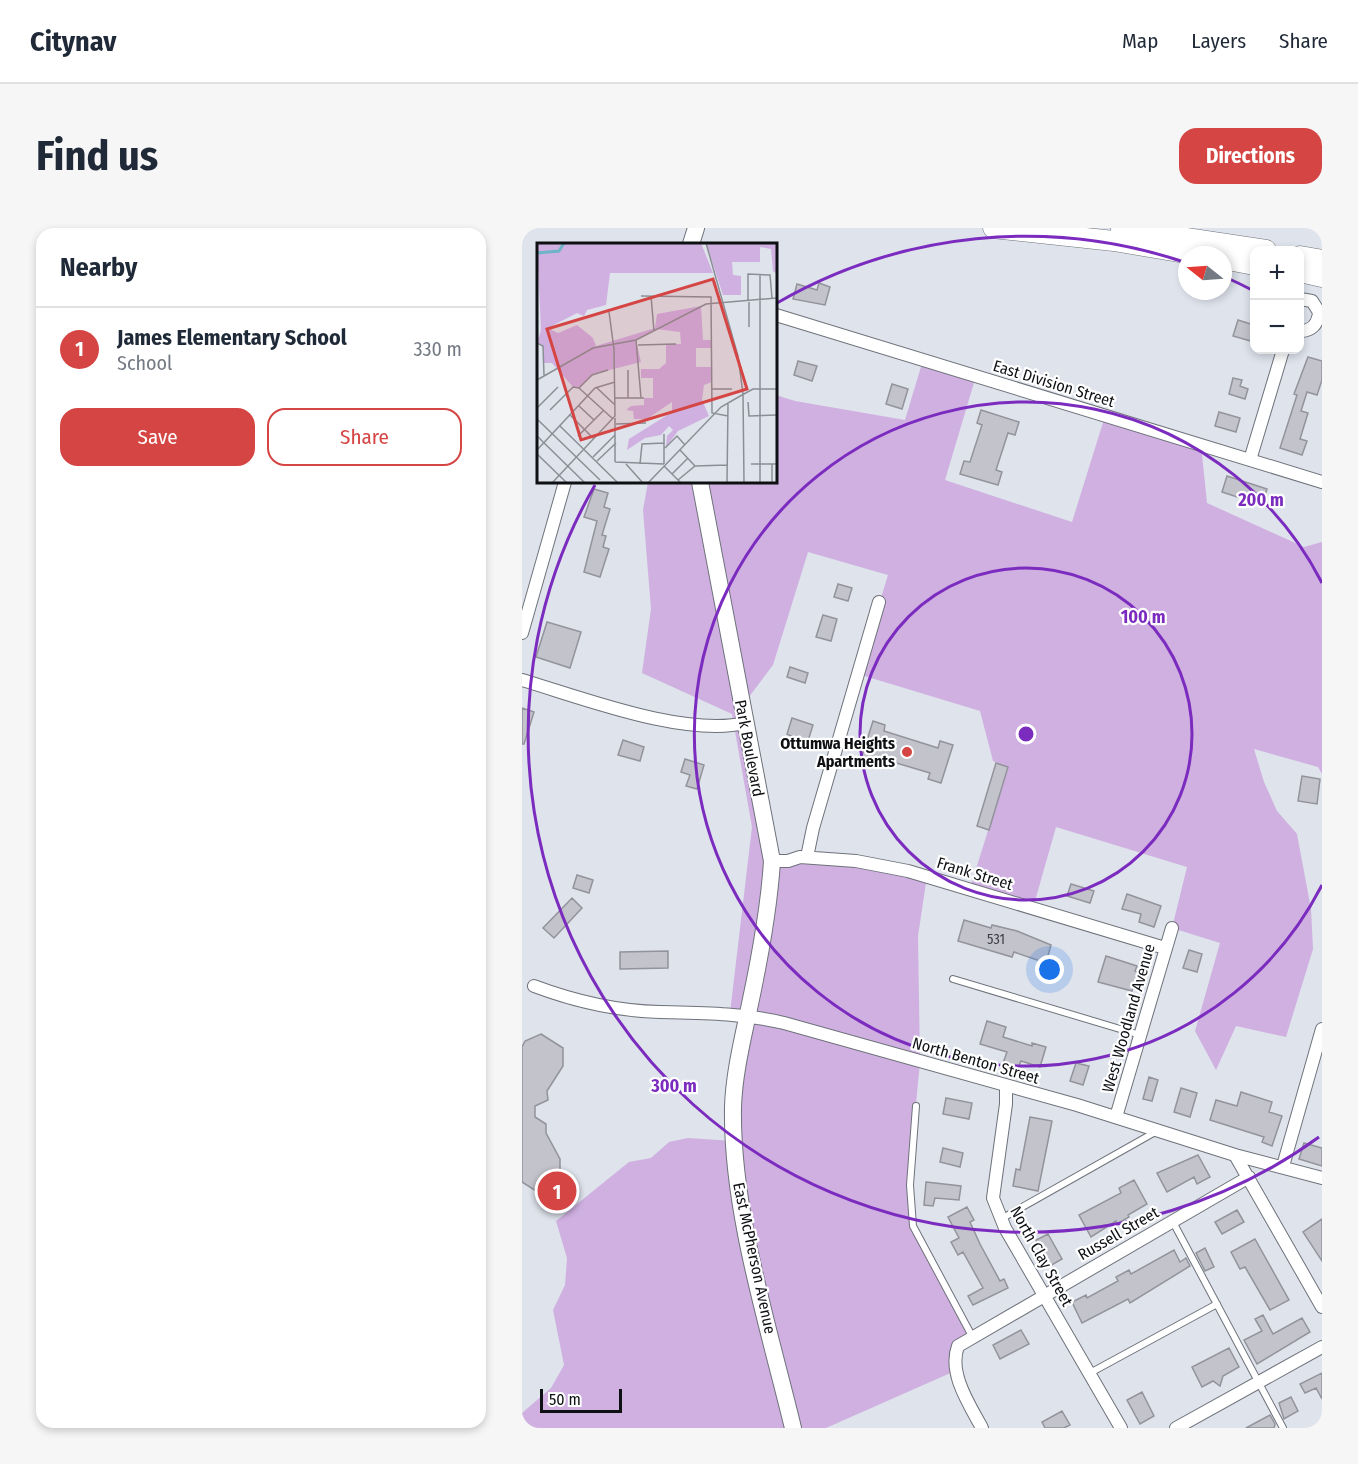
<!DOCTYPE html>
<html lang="en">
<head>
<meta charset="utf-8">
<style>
	body { margin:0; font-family:"Fira Sans Condensed",sans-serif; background:#f6f6f7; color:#1f2937 }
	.controls { position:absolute; right:18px; top:18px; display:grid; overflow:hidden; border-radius:12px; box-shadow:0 3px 9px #0003 }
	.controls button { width:54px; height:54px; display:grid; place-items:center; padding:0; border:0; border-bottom:2px solid #e0e1e3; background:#fff; color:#1f2937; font:30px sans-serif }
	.compass { position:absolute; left:656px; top:18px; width:54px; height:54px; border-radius:50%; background:#fff; box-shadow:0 3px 9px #0003; rotate:287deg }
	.scale { position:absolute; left:18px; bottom:15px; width:82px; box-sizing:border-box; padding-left:6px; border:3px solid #0e1013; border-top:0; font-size:16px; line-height:21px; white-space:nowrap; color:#0e1013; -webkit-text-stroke:4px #fff; paint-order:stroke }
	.you { position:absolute; left:528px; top:742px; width:21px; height:21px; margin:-15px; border:4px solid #fff; border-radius:50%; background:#1a73e8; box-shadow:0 0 0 9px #1a73e833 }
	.badge { display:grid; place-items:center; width:39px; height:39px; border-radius:50%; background:#d44543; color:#fff; font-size:20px; font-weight:700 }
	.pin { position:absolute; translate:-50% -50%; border:3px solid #fff; box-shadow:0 2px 6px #0006 }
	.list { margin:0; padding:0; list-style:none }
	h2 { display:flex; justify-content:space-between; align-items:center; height:78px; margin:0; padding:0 24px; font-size:26px }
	h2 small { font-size:20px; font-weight:400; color:#747a83 }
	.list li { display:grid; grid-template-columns:39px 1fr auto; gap:18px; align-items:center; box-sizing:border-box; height:84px; padding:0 24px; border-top:2px solid #e0e1e3 }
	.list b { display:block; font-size:22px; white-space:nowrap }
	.list p { margin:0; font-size:20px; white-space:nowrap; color:#747a83 }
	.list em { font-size:20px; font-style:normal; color:#747a83 }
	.actions { display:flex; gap:12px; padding:18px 24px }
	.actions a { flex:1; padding:14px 0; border:2px solid #d44543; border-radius:18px; text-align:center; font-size:21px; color:#d44543 }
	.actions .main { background:#d44543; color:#fff }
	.map { position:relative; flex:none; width:800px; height:1200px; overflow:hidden; border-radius:18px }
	header { display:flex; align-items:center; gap:36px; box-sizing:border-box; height:84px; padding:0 30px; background:#fff; border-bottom:2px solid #e0e1e3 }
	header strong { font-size:28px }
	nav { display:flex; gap:33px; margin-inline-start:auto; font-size:21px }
	.intro { display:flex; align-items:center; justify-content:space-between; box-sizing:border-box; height:144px; padding:0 36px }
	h1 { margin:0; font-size:42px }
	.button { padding:15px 27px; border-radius:18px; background:#d44543; color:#fff; font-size:21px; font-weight:700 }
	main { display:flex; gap:36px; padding:0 36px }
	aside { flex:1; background:#fff; border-radius:18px; box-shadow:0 3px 9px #0003 }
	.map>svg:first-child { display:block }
	.green { fill:#cfb0e1 }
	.building { fill:#c3c3cc; stroke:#93939c; stroke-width:1.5 }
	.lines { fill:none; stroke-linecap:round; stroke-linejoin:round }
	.service-casing { stroke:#6e727a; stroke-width:8 }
	.minor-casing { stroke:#6e727a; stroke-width:14 }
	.secondary-casing { stroke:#6e727a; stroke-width:18 }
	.trunk-casing { stroke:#6e727a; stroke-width:21 }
	.service { stroke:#fff; stroke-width:6 }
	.minor { stroke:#fff; stroke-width:12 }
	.secondary { stroke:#fff; stroke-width:16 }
	.trunk { stroke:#fff; stroke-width:20 }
	.ring { fill:none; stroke:#7b2cbf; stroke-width:3 }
	.poi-dot { fill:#d44543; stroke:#fff; stroke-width:2 }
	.labels { text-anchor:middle; stroke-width:4.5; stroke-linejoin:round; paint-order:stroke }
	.number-label { font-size:14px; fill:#3b3d41 }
	.street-label { font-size:16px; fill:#0e1013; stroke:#fff }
	.poi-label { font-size:16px; font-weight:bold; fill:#0e1013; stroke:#fff; text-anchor:end }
	.inset-river { fill:none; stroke:#6eb4c6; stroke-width:3 }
	.inset-road { fill:none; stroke:#8b8f95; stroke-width:1.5 }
	.view { fill:#d44543; fill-opacity:0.15; stroke:#d44543; stroke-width:3 }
	.inset-edge { fill:none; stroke:#0e1013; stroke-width:3 }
	.centre { fill:#7b2cbf; stroke:#fff; stroke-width:3 }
	.ring-label { font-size:18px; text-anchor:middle; font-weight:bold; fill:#7b2cbf; stroke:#fff; stroke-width:4.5; stroke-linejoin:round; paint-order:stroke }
</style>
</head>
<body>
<header>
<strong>Citynav</strong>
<nav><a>Map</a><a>Layers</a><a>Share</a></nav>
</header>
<div class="intro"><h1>Find us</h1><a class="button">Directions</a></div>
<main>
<aside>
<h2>Nearby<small></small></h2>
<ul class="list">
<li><span class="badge">1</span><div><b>James Elementary School</b><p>School</p></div><em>330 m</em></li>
</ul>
<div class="actions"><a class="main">Save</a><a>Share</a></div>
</aside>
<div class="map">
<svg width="800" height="1200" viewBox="0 0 800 1200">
	<rect width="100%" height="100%" fill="#dee3ec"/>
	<path class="green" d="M 401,132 L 454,148 L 423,252 L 550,294 L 583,188 L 679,217 L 685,275 L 782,319 L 800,314 L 800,546 L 796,539 L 732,521 L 742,554 L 755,583 L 775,606 L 789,681 L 791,721 L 764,809 L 714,798 L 694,842 L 673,803 L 698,715 L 650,700 L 665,639 L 534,599 L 511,680 L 448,660 L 486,539 L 471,533 L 458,483 L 336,446 L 366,347 L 286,324 L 251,437 L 220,478 L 249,633 L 278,629 L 405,648 L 396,708 L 398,834 L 388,938 L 391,998 L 450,1108 L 436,1118 L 433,1143 L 304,1200 L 0,1200 L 0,1185 L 29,1160 L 42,1137 L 31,1082 L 43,1057 L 45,1030 L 34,993 L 107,934 L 129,930 L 147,914 L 166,910 L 211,913 L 226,787 L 208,785 L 230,599 L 210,486 L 120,445 L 129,381 L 121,282 L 126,254 L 254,254 L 254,167 L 273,173 L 383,192 Z"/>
	<path class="building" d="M 297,55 L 308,59 L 303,77 L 271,71 L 275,56 L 295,62 Z
		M 716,92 L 732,97 L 732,114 L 711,108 Z
		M 786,129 L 800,133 L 800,152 L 795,167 L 785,164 L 779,183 L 786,185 L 778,211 L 785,213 L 780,227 L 758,220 L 775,167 L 772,166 Z
		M 276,133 L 295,138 L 290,153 L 272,147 Z
		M 711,150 L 720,152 L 718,158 L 726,161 L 723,171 L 707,166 Z
		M 370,156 L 386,161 L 380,181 L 364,176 Z
		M 459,182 L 497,194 L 493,207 L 486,205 L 474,242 L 480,244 L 476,257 L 438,246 L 442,233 L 448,234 L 460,197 L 455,195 Z
		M 697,184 L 718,190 L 714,204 L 693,198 Z
		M 705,248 L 745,261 L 740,277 L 700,264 Z
		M 72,261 L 86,265 L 82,279 L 88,281 L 80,307 L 84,308 L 81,319 L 87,321 L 78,349 L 62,344 L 75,293 L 62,289 Z
		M 316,356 L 330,360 L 326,373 L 312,369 Z
		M 301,387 L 315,391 L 309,413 L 294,409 Z
		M 25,394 L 59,404 L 48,440 L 14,429 Z
		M 268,439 L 286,445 L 283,455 L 265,449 Z
		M 0,480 L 12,484 L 2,516 L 0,516 Z
		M 270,490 L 291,497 L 285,516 L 265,506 Z
		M 351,493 L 363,497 L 362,503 L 416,520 L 418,513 L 431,517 L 419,555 L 406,551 L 408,545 L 354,529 L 352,535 L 339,531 Z
		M 101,512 L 122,519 L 118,533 L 96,527 Z
		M 163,531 L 182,537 L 175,561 L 164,558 L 168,547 L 159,544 Z
		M 474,535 L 486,539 L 467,602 L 455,598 Z
		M 780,548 L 798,551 L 795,576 L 776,573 Z
		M 55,647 L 71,652 L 67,665 L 51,660 Z
		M 549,656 L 572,663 L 568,675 L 545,668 Z
		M 605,666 L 639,678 L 632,699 L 617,694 L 619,686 L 600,681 Z
		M 50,670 L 60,680 L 32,710 L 21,700 Z
		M 442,692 L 469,700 L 470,697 L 495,703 L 529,717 L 524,735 L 492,724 L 490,729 L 436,713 Z
		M 667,722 L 680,726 L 675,744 L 661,740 Z
		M 146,723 L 146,740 L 98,741 L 98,724 Z
		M 584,728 L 615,738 L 613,743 L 616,744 L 610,763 L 576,754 Z
		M 465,793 L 484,799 L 481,809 L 510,818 L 510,815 L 524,819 L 518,839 L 499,833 L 496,840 L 481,835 L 485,824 L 458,816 Z
		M 19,806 L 41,820 L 41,838 L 25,863 L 26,872 L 13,878 L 13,889 L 24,896 L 24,905 L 38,931 L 38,950 L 14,963 L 0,954 L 0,819 L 3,813 Z
		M 554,835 L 567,838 L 561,857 L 548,853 Z
		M 627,849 L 636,852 L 630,873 L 621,871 Z
		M 659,860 L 675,865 L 668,889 L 652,884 Z
		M 719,864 L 750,874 L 747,884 L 760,888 L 750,918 L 740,914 L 742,909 L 688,892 L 694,872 L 715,878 Z
		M 424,870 L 450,875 L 447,891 L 421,886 Z
		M 508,889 L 530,893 L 516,963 L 491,958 L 494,941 L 498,942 Z
		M 782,915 L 800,920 L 800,938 L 777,931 Z
		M 421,920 L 441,925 L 438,939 L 418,934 Z
		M 676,927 L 688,949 L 675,956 L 672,949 L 645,964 L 635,945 Z
		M 612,952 L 625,976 L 606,987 L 607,989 L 595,996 L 594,993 L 569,1009 L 557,987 L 599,965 L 597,960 Z
		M 404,954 L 439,958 L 437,972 L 413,970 L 411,978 L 402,977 Z
		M 445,979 L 452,992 L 448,994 L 458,1016 L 478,1053 L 482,1051 L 486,1060 L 451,1077 L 446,1068 L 461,1060 L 441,1024 L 436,1027 L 429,1014 L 437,1010 L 426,989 Z
		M 715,982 L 722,994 L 700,1006 L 693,994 Z
		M 800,991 L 800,1033 L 781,1004 Z
		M 526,1006 L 540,1031 L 528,1038 L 514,1012 Z
		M 733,1011 L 767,1072 L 748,1082 L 723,1039 L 718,1041 L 709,1024 Z
		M 683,1020 L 692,1039 L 683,1043 L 674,1025 Z
		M 652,1022 L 658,1034 L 664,1030 L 668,1038 L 608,1075 L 606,1071 L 560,1095 L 550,1074 L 564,1067 L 565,1070 L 596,1053 L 594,1049 L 607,1042 L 609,1046 Z
		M 741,1087 L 751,1106 L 780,1090 L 788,1104 L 735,1136 L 722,1112 L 740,1103 L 733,1091 Z
		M 499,1102 L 507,1116 L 478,1131 L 471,1117 Z
		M 707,1120 L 717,1139 L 701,1148 L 698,1158 L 691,1153 L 680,1159 L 670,1139 Z
		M 800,1145 L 800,1171 L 794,1160 L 783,1165 L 778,1156 Z
		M 620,1164 L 632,1188 L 618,1196 L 605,1172 Z
		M 769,1169 L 776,1183 L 762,1191 L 757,1175 Z
		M 540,1183 L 548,1197 L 542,1200 L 523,1200 L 520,1194 Z
		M 748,1187 L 753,1196 L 752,1200 L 724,1200 Z"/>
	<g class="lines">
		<defs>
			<path id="service" d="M 431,751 L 618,807
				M 394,878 L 388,957 L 391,998 L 450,1108
				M 479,991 L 635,903
				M 651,994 L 761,1200
				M 568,1145 L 695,1076"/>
			<path id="minor" d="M 778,71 L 790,73 L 797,84 C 796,96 790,103 778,103
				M 254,87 L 800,254
				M 728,232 L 761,122
				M 0,405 L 43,254
				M 0,452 C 61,470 161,509 224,495
				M 285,629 L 291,600 L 357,374
				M 250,633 L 266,633 L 278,629 L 334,633 L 386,643 L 643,720
				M 12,758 C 52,773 95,783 138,784 C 181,785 220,785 262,795 L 555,877 L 713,927 L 800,1079
				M 484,858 L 484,876 L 471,970 L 483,1000 L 599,1200
				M 594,889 L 650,700
				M 713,927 L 800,950
				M 761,938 L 800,801
				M 460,1200 C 447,1176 426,1145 436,1118 L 727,949
				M 654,1200 L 800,1119"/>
			<path id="secondary" d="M 169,16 L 174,0
				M 178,254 L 250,633 C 247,682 238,729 228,776 C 221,810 212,845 211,879 C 209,982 247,1100 271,1200"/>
			<path id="trunk" d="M 471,0 L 592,13 L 675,27
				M 599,0 L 744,22
				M 778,28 L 800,32
				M 701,31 L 732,37
				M 778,44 L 800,49"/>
		</defs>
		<use href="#service" class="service-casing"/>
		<use href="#minor" class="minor-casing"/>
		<use href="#secondary" class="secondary-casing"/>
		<use href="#trunk" class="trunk-casing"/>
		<use href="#service" class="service"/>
		<use href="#minor" class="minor"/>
		<use href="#secondary" class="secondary"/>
		<use href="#trunk" class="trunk"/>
	</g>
	<g class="ring">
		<circle cx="504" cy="506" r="166"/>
		<path d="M800 657A332 332 0 1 1 800 355"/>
		<path d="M797 909A498 498 0 0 1 73 257M255 75A498 498 0 0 1 662 34M703 49A498 498 0 0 1 730 62"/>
	</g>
	<circle class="poi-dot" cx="385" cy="524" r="6"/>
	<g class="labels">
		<g class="number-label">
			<text x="474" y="716">531</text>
		</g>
		<g class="street-label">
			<text transform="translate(532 155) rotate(17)" y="6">East Division Street</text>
			<text transform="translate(228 520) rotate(79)" y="6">Park Boulevard</text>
			<text transform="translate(453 645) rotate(17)" y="6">Frank Street</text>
			<text transform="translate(606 790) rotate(-74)" y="6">West Woodland Avenue</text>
			<text transform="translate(454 832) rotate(16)" y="6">North Benton Street</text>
			<text transform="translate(596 1005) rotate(-30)" y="6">Russell Street</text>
			<text transform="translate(520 1028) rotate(61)" y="6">North Clay Street</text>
			<text transform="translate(233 1030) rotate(78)" y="6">East McPherson Avenue</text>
		</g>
		<g class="poi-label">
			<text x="373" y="521">Ottumwa Heights<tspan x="373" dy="18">Apartments</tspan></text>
		</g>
	</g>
	<g transform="translate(15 15)">
		<rect width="240" height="240" fill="#dee3ec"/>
		<path d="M 0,0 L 164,0 L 176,30 L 73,30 L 69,62 L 50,67 L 47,73 L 40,70 L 11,85 L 21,90 L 40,82 L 56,95 L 59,103 L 118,85 L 120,71 L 164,63 L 166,97 L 175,97 L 175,105 L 159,105 L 159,124 L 175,124 L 175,139 L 167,142 L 165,157 L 172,173 L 141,188 L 129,204 L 130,193 L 136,187 L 132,183 L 124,192 L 108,195 L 90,207 L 92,196 L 135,169 L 135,159 L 110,176 L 97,176 L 96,168 L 89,167 L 94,163 L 107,162 L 107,155 L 116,155 L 116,135 L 104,135 L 104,126 L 122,126 L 129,120 L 129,101 L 144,101 L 143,89 L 119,86 L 99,97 L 104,119 L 57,131 L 42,145 L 36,144 L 15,120 L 7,120 L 6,102 L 0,100 L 4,87 ZM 169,0 L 240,0 L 240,31 L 236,28 L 234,6 L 223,4 L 223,19 L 195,19 L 196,32 L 204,33 L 204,52 L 186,52 Z" fill="#cfb0e1"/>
		<path class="inset-river" d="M 0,10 L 22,8 L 27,0"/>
		<path class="inset-road" d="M 169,0 L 201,113 L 206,151 L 207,240M 223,32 L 223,240M 104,53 L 174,54 L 175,170 L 191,173M 114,53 L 117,88M 211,58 L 211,31 L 233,32 L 235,55M 212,84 L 212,59M 99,97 L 104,155M 0,100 L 6,103 L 7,132M 101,102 L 139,101M 91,127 L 91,155M 0,137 L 56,105 L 99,97 L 169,61 L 240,55M 59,144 L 78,162M 42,145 L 76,176M 42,145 L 55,132 L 71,127M 175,146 L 195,146M 205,152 L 216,146 L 240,146M 78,155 L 107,155M 211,159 L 212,173 L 240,172M 42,163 L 57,177M 0,165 L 21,144M 13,167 L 36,144 L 42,145M 33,172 L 57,196M 78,175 L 78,219M 0,176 L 63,237M 79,181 L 109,180M 23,183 L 81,240M 127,191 L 127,221M 0,193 L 48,240M 41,193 L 66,168M 128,205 L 140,193 L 148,202M 0,207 L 58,145 L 78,139M 143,207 L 158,223M 0,211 L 30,240M 56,214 L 78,192M 60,218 L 79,200M 78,219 L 127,221M 89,221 L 106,240M 103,221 L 105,201 L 127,200M 214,221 L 240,221M 235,221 L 235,240M 127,223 L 144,240M 135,231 L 151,215M 141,237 L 158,223 L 190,222M 15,240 L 78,173 L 77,106 L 72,69M 111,240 L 184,164 L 205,152M 190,240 L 191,161"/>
		<path class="view" d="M 176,36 L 210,146 L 44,197 L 10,86 Z"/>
		<rect width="240" height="240" class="inset-edge"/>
	</g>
	<circle cx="504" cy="506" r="9" class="centre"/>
	<g class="ring-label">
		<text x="739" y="278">200 m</text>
		<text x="621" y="395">100 m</text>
		<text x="152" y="864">300 m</text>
	</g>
</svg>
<div class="controls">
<button>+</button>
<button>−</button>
</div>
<svg class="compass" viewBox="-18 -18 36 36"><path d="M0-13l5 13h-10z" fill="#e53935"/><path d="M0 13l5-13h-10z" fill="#747a83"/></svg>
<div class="scale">50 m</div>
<div class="you"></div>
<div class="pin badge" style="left:35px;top:963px">1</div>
</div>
</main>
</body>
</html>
